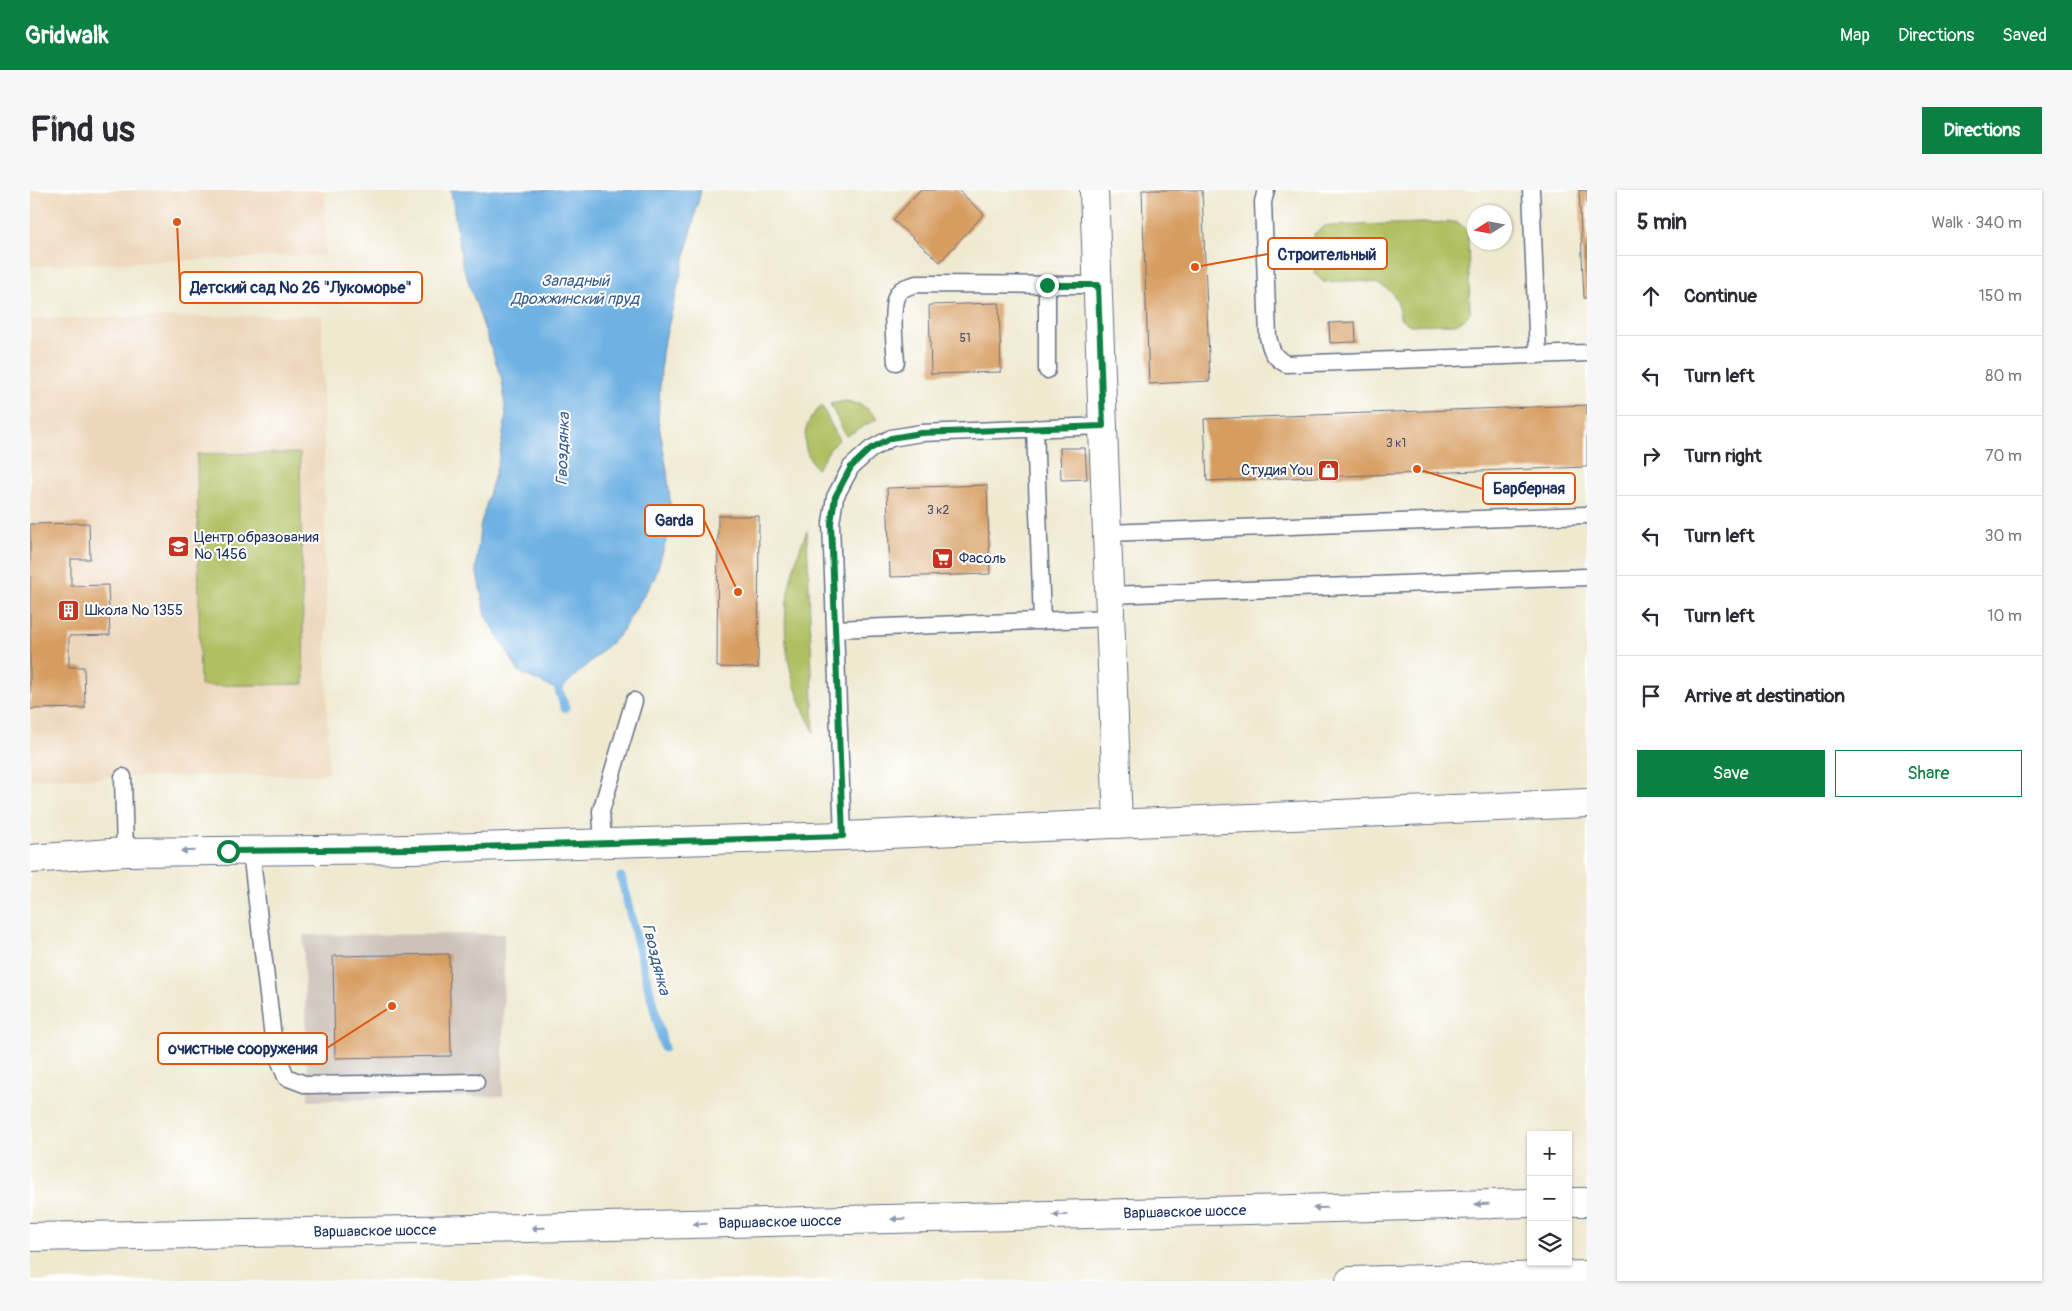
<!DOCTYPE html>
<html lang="en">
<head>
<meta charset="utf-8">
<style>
	body { margin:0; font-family:Pangolin,sans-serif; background:#f7f7f7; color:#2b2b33 }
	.controls { position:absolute; right:15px; bottom:15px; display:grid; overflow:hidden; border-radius:0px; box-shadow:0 1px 4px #0004 }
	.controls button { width:45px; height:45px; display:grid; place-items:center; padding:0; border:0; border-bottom:1px solid #e1e1e2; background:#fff; color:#2b2b33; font:25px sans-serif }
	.compass { position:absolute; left:1437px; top:15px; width:45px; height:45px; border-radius:50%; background:#fff; box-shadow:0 1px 4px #0004; rotate:259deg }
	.stop { position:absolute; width:15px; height:15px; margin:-11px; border:4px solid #0b8043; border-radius:50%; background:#fff }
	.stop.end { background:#0b8043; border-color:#fff; box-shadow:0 1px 5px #0008 }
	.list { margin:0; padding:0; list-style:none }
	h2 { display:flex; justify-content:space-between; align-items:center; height:65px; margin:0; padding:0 20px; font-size:21px }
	h2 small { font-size:16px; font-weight:400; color:#7c7c81 }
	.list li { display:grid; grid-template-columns:32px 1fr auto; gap:15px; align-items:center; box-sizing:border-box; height:80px; padding:0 20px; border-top:1px solid #e1e1e2 }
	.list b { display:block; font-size:19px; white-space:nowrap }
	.list em { font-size:16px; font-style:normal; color:#7c7c81 }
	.actions { display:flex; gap:10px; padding:15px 20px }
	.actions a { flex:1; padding:11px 0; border:1px solid #0b8043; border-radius:0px; text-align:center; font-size:18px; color:#0b8043 }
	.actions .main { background:#0b8043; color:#fff }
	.icon { flex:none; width:28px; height:28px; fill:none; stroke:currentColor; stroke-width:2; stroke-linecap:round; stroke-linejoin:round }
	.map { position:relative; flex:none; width:1557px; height:1091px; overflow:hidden; border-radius:0px }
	header { display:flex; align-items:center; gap:30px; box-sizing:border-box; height:70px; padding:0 25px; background:#0b8043; color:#fff }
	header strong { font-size:24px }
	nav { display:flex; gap:28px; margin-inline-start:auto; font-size:18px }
	.intro { display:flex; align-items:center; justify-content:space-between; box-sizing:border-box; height:120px; padding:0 30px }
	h1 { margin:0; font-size:35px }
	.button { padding:12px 22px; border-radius:0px; background:#0b8043; color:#fff; font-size:18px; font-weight:700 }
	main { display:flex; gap:30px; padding:0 30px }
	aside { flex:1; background:#fff; border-radius:0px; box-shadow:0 1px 4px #0004 }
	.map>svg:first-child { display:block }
	.built { fill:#edd7bb }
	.industrial { fill:#ccc2b9 }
	.green { fill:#b0bf62; stroke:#667760 }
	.water { fill:#6eb1e3; stroke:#4470a0 }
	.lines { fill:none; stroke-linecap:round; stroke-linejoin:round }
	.stream { stroke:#6eb1e3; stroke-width:9 }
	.building { fill:#d79d61 }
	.service-casing { stroke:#657086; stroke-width:19 }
	.minor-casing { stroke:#657086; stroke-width:30 }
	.tertiary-casing { stroke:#657086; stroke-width:30 }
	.primary-casing { stroke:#657086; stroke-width:30 }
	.service { stroke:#fff; stroke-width:16 }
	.minor { stroke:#fff; stroke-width:28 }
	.tertiary { stroke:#fff; stroke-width:28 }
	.primary { stroke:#fff; stroke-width:28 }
	.oneway { fill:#8d97ae }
	.route { stroke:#0b8043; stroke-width:6 }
	.labels { text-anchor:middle; stroke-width:4; stroke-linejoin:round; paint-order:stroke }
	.number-label { font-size:12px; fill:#4a4a5f }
	.poi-label { font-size:15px; fill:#1b2f5e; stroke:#fff; text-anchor:start }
	.street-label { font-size:15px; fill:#1b2f5e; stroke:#fff }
	.water-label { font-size:16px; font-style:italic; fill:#385c8d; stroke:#fff }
	.leader { fill:none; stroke:#de5710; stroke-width:2 }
	.callout-dot { fill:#de5710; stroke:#fff; stroke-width:2 }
	.callout { fill:#fff; stroke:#de5710; stroke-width:2 }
	.callout-label { font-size:16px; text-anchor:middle; font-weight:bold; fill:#1b2f5e }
</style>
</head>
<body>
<header>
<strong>Gridwalk</strong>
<nav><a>Map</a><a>Directions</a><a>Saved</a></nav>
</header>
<div class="intro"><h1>Find us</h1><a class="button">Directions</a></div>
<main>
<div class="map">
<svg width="1557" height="1091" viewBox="0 0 1557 1091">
	<rect width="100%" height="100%" fill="#fff"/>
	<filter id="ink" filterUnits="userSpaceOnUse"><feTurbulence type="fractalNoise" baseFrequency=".02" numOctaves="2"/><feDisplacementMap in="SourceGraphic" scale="10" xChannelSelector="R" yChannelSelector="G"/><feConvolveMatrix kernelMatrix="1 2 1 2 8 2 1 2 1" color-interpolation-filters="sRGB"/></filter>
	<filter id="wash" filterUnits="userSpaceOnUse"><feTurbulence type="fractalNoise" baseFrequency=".0096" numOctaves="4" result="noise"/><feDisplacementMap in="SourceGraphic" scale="20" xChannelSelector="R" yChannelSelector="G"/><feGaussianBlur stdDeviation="1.12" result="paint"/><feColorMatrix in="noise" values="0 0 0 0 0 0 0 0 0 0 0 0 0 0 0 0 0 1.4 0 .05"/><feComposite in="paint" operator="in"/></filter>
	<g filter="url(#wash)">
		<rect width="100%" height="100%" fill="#efe9d0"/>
		<path class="built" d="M 0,0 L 295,0 L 295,65 L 0,76 Z
			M 292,125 L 298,584 L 0,589 L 0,129 Z"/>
		<path class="industrial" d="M 474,744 L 473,906 L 278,911 L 273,745 Z"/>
		<path class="green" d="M 1425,32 L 1433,36 L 1438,45 L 1440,123 L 1435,129 L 1425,134 L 1380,135 L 1370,128 C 1369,83 1324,91 1293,92 L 1285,84 L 1284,44 L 1294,36 Z
			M 816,211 C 829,213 840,218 847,229 L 816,246 L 800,214 Z
			M 792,216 L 809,250 L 800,259 L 787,279 C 769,258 771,233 792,216 Z
			M 270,263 L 274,494 L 170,496 L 167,264 Z
			M 777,341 L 784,542 C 748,471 746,414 777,341 Z"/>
		<path class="water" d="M 421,0 L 671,0 L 632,162 L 628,229 L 637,281 L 642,331 L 625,387 L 590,444 L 529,501 L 489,482 L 456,425 L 446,379 L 450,337 L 469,269 L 476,225 L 472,190 L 432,73 Z"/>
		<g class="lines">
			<path class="stream" d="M 528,490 L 529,501 L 535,518
				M 591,687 L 634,858"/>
		</g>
		<g id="blocks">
			<path class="building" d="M 890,0 L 928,0 L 954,24 L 910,72 L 863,30 Z
				M 1112,0 L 1172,0 L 1180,191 L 1119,194 Z
				M 1549,0 L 1557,0 L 1557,108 L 1554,108 Z
				M 969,113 L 971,182 L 901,184 L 899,115 Z
				M 1325,132 L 1326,152 L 1300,153 L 1299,133 Z
				M 1557,215 L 1557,277 L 1177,291 L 1174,229 Z
				M 1030,258 L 1055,258 L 1057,289 L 1031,290 Z
				M 957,295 L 960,384 L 860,387 L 857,298 Z
				M 688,326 L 729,326 L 728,478 L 687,477 Z
				M 59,333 L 60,369 L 41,369 L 41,396 L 78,395 L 80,445 L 39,446 L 39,477 L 54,477 L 55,518 L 0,519 L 0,334 Z
				M 419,764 L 421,866 L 305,868 L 303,766 Z"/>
		</g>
	</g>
	<g filter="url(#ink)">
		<use href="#blocks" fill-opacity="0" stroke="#657086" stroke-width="1"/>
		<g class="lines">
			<defs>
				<path id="service" d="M 1236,0 L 1233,12 L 1238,147 C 1241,160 1243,167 1256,174 L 1557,163
					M 1501,0 L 1508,165
					M 866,172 C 865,156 860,118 867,105 C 871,97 880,96 887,94 L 1068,95
					M 1017,180 L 1017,95
					M 1005,238 L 1012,431
					M 1077,343 L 1557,325
					M 1079,405 L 1557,387
					M 805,439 L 1081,428
					M 93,587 L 95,662
					M 813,646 L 801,333 L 805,307 L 821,277 L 841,259 L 861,248 L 891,243 L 1073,236
					M 573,653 L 571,621 L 604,511
					M 221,661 L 244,856 L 256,887 L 277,895 L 446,892"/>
				<path id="minor" d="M 1064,0 L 1088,634"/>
				<path id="tertiary" d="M 0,669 L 95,662 L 382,659 L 813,646 L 1557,613"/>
				<g id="primary">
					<path d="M 1538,1012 L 1557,1012"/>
					<path id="s1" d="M 0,1047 L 497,1038 L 1501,1013"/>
					<path d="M 1320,1091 L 1557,1085"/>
				</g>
			</defs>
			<use href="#service" class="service-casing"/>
			<use href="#minor" class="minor-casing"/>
			<use href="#tertiary" class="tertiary-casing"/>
			<use href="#primary" class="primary-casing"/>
			<use href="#service" class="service"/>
			<use href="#minor" class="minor"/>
			<use href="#tertiary" class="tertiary"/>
			<use href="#primary" class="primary"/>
		</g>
		<defs><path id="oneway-solid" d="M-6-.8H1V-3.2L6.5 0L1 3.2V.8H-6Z" transform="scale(1.25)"/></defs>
		<g class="oneway">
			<use href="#oneway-solid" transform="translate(158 661) rotate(179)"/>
			<use href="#oneway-solid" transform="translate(1452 1014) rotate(179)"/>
			<use href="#oneway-solid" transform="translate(1290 1018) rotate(179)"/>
			<use href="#oneway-solid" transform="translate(1030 1025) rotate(179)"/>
			<use href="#oneway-solid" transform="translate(868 1029) rotate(179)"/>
			<use href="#oneway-solid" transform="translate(670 1034) rotate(179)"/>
			<use href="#oneway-solid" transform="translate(508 1038) rotate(179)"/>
		</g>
	</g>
	<g class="lines" filter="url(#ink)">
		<path class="route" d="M 198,661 L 382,659 L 813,646 L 801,333 L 805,307 L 821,277 L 840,259 L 861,248 L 891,243 L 1073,236 L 1068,95 L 1017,95"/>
	</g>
	<defs>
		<symbol id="shop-square" viewBox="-11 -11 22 22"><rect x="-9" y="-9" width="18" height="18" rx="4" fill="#c8321e" stroke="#fff"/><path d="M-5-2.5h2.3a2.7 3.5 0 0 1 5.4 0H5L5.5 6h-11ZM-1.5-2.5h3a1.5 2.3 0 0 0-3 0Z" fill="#fff"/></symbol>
		<symbol id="school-square" viewBox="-11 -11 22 22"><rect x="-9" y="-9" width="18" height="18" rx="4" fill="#c8321e" stroke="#fff"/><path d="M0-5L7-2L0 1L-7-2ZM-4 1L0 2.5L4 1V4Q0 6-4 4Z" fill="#fff"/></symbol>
		<symbol id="supermarket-square" viewBox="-11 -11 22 22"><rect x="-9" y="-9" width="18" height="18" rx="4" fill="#c8321e" stroke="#fff"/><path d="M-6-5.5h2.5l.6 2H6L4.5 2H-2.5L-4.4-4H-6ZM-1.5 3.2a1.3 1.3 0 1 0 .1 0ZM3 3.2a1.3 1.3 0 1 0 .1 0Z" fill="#fff"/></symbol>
		<symbol id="building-square" viewBox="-11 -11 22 22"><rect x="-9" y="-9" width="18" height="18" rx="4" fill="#c8321e" stroke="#fff"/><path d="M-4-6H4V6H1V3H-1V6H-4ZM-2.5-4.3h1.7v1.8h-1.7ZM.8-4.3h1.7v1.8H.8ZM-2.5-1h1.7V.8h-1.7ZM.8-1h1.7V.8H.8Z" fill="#fff"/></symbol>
	</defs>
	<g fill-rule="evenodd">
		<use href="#shop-square" x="1286" y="268" width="25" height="25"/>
		<use href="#school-square" x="136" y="344" width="25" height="25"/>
		<use href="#supermarket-square" x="900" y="356" width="25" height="25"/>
		<use href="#building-square" x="26" y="408" width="25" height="25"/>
	</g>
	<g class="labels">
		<g class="number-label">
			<text x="935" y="152">51</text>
			<text x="1366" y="257">3 к1</text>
			<text x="908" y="324">3 к2</text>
		</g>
		<g class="poi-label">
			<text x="1283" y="285" text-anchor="end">Студия You</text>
			<text x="164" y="352">Центр образования<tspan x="164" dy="17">№ 1456</tspan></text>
			<text x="929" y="373">Фасоль</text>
			<text x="55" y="425">Школа № 1355</text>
		</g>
		<g class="street-label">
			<text dy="5" stroke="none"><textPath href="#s1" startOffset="1155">Варшавское шоссе</textPath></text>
			<text dy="5" stroke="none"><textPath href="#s1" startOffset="750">Варшавское шоссе</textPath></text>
			<text dy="5" stroke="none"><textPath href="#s1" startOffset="345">Варшавское шоссе</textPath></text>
		</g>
		<g class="water-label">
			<text x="545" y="96">Западный<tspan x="545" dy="18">Дрожжинский пруд</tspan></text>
			<text transform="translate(532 259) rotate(-88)" y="6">Гвоздянка</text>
			<text transform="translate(627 769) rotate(76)" y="6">Гвоздянка</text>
		</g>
	</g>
	<path class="leader" d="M1165 77L1238 64M147 32L150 97M1387 279L1453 299M708 402L674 330M362 816L297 858"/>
	<g class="callout-dot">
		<circle cx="1165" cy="77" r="5"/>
		<circle cx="147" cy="32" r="5"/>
		<circle cx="1387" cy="279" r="5"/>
		<circle cx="708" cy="402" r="5"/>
		<circle cx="362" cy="816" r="5"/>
	</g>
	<g class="callout">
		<rect x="1238" y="48" width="119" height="31" rx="5"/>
		<rect x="150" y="82" width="242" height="31" rx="5"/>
		<rect x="1453" y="283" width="92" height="31" rx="5"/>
		<rect x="615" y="315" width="59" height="31" rx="5"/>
		<rect x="128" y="843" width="169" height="31" rx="5"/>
	</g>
	<g class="callout-label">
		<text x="1297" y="70">Строительный</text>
		<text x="271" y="103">Детский сад № 26 "Лукоморье"</text>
		<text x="1499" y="304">Барберная</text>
		<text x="644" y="336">Garda</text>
		<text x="213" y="864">очистные сооружения</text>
	</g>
</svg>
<div class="controls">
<button>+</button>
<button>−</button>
<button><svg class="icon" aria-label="layers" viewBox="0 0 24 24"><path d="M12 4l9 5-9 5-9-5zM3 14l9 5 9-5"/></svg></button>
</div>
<svg class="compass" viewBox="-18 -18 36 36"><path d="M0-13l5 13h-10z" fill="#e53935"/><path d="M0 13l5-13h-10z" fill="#7c7c81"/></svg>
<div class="stop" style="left:198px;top:661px"></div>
<div class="stop end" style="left:1017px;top:95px"></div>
</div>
<aside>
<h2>5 min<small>Walk · 340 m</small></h2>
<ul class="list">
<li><svg class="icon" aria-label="ahead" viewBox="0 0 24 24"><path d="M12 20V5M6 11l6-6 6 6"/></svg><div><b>Continue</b></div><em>150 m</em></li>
<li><svg class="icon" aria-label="left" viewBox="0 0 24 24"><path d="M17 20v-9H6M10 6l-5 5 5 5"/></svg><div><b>Turn left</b></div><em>80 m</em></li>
<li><svg class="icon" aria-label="right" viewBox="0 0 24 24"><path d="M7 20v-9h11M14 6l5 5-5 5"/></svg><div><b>Turn right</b></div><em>70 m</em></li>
<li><svg class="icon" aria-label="left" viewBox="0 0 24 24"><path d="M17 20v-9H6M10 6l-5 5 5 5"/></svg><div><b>Turn left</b></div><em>30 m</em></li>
<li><svg class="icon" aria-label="left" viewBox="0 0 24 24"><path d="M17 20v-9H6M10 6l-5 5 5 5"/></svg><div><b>Turn left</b></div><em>10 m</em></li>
<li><svg class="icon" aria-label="arrive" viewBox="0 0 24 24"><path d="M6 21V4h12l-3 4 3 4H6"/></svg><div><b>Arrive at destination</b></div></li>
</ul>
<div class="actions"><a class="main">Save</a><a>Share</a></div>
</aside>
</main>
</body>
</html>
